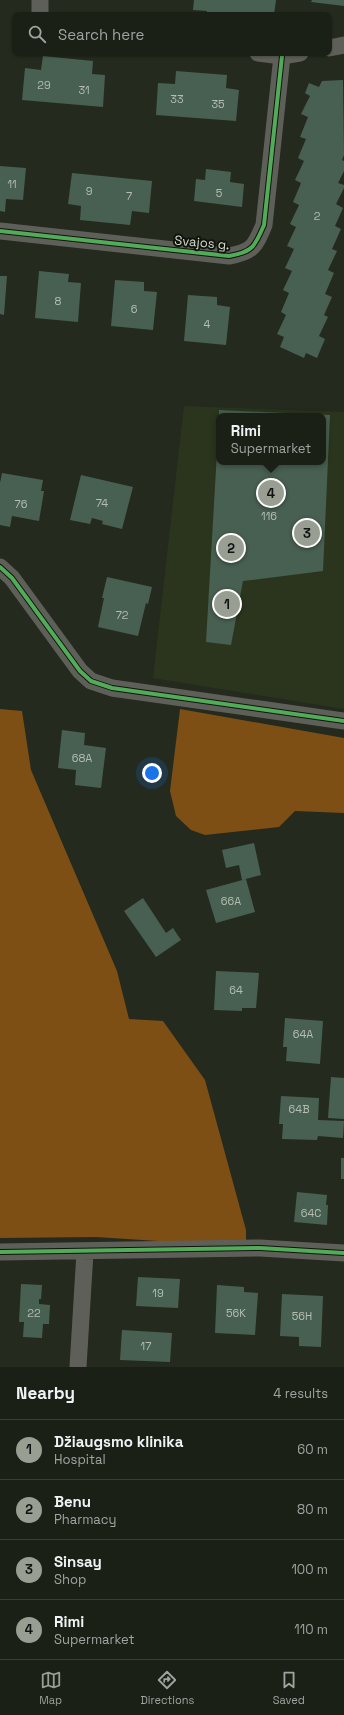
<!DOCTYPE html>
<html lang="en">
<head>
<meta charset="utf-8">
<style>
	body { margin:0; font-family:"Space Grotesk",sans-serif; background:#24281f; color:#f1f3f6 }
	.you { position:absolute; left:152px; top:773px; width:14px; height:14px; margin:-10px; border:3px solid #fff; border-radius:50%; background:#1a73e8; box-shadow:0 0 0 6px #1a73e833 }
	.badge { display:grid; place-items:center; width:26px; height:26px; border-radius:50%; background:#989e92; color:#111; font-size:13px; font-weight:700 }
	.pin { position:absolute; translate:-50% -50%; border:2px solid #fff; box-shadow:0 1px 4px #0006 }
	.popup { position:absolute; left:216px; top:413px; width:110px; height:52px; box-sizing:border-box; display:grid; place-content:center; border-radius:8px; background:#1b2016; filter:drop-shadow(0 1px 3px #0005); font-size:13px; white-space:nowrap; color:#a0a3a1 }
	.popup b { font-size:15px; color:#f1f3f6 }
	.popup::after { content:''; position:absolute; left:50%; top:100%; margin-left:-8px; border:8px solid transparent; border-top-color:#1b2016 }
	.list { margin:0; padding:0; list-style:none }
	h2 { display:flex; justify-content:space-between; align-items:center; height:52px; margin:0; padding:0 16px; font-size:17px }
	h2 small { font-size:13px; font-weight:400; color:#a0a3a1 }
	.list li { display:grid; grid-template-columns:26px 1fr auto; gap:12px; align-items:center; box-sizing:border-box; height:60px; padding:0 16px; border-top:1px solid #393e35 }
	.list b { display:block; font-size:15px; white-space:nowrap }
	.list p { margin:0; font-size:13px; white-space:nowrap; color:#a0a3a1 }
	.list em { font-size:13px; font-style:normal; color:#a0a3a1 }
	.icon { flex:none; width:22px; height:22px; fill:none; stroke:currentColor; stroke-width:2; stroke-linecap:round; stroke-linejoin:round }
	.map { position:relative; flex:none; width:344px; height:1367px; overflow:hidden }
	.search { position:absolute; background:#1b2016; box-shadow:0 1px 3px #0004; left:12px; right:12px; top:12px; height:44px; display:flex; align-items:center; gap:10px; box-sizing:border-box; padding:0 14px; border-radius:8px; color:#a0a3a1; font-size:15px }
	.sheet { height:292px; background:#1b2016 }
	nav { display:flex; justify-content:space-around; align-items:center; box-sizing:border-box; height:56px; border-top:1px solid #393e35; background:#1b2016; font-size:11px; color:#a0a3a1 }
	nav a { display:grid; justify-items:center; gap:2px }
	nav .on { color:#989e92 }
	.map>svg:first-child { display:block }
	.built { fill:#2b351d; fill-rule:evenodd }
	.forest { fill:#7d4f14 }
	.building { fill:#486051 }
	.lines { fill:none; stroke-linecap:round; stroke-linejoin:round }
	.minor { stroke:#5f5f5a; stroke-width:17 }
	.cycleway-casing { stroke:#10140c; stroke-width:6 }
	.cycleway { stroke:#51ab58; stroke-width:4 }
	.labels { text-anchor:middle; stroke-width:4; stroke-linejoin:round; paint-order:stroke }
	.number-label { font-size:11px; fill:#b3bdb0 }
	.street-label { font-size:13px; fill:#d7dcd0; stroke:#10140c }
</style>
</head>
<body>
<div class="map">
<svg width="344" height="1367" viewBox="0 0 344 1367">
	<rect width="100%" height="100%" fill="#242a1e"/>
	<path class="built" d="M 184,406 L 344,412 L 344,709 L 153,678 ZM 219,416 L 323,416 L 323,462 L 219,462 Z"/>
	<path class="forest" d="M 0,709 L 22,711 L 31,770 L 117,971 L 129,1019 L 163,1021 L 205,1080 L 246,1230 L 246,1240 L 204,1244 L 96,1237 L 0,1238 Z
		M 180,709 L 344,738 L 344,813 L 295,811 L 279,827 L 205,835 L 191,830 L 176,816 L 170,791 Z"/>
	<path class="building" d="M 194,0 L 276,0 L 274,15 L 206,15 L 207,11 L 193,10 Z
		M 312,0 L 344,0 L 344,6 L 311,2 Z
		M 43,56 L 93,61 L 92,74 L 105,75 L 103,107 L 22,100 L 25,68 L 41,70 Z
		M 176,71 L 227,75 L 226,88 L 239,90 L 236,121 L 156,115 L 158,83 L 175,84 Z
		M 343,80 L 344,155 L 342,160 L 344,161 L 344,171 L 338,183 L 344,185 L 344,188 L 336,204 L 343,208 L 335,226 L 341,229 L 332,249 L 337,251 L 328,270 L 334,273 L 325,294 L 332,297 L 324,315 L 328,317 L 319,336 L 325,339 L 317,358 L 306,353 L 304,358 L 280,347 L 284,337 L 277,334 L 286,315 L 281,312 L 289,293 L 283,290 L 292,271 L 285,268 L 294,249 L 287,246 L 296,227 L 290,224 L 299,205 L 293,202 L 301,183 L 295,180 L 304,161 L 298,158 L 306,139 L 300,137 L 308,117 L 301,114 L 310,96 L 305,93 L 309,83 L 319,87 L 322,81 Z
		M 0,166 L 26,168 L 23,200 L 6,199 L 5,212 L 0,211 Z
		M 206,169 L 231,172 L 230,182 L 244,184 L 242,207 L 194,201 L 196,179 L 205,180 Z
		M 72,173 L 152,181 L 149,213 L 132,211 L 130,225 L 80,220 L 81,206 L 68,204 Z
		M 39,271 L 69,274 L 68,282 L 81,283 L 78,322 L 35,318 Z
		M 0,276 L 7,276 L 4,315 L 0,314 Z
		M 115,280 L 144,282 L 144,291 L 157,292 L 153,330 L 111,326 Z
		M 188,295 L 217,297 L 217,305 L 230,307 L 226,345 L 184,341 Z
		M 219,410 L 330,415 L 323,571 L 243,581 L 231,645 L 206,642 L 218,435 L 219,462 L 323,462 L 323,416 L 219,416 Z
		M 2,473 L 43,480 L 41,491 L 44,491 L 39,521 L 12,516 L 10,527 L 0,525 L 0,483 Z
		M 81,475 L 133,487 L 122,529 L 102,524 L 103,521 L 92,518 L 90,524 L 70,520 Z
		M 107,577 L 152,587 L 148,604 L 146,603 L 138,636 L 98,627 L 104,598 L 102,598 Z
		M 62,730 L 85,733 L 84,745 L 106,748 L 101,788 L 75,785 L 76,770 L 58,768 Z
		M 254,843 L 261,875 L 242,880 L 239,865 L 226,868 L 222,850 Z
		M 246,879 L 255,912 L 216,923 L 206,890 Z
		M 143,898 L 166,933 L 173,928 L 181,940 L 156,957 L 124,911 Z
		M 216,971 L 259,973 L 256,1008 L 242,1008 L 242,1011 L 214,1010 Z
		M 285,1018 L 323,1021 L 320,1064 L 286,1061 L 287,1047 L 283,1047 Z
		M 331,1077 L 344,1078 L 344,1119 L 328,1118 Z
		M 281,1096 L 319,1098 L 318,1120 L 344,1121 L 343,1138 L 318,1136 L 317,1140 L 282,1139 L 283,1124 L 279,1124 Z
		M 341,1158 L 344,1158 L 344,1179 L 341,1179 Z
		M 297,1192 L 327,1195 L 326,1205 L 328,1205 L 327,1225 L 294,1222 Z
		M 138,1277 L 180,1279 L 178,1308 L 136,1306 Z
		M 21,1284 L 42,1285 L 41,1299 L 39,1299 L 39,1304 L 50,1305 L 49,1324 L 43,1324 L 42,1338 L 23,1337 L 24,1322 L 19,1322 Z
		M 217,1285 L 244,1287 L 244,1292 L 258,1293 L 255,1335 L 215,1333 Z
		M 282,1294 L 323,1296 L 321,1347 L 299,1346 L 299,1337 L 280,1336 Z
		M 122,1330 L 172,1333 L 170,1362 L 120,1360 Z"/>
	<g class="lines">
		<path class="minor" d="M 40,15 L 40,0
			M 329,48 L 344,45
			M 258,53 L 282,56 L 300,53
			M 0,231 L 229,256 C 253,252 255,246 264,225 L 282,56
			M 0,567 L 12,578 L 80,671 L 91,681 L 112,688 L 344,721
			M 0,1252 L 260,1248 L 344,1253
			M 78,1367 L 85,1252"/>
		<defs>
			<path id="cycleway" d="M 0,231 L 229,256 C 253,252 255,246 264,225 L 282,56
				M 0,567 L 12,578 L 80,671 L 91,681 L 112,688 L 344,721
				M 0,1252 L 260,1248 L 344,1253"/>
		</defs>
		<use href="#cycleway" class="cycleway-casing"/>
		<use href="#cycleway" class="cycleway"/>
	</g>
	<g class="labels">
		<g class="number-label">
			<text x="44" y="89">29</text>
			<text x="84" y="94">31</text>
			<text x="177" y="103">33</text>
			<text x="218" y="108">35</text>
			<text x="12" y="188">11</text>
			<text x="89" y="195">9</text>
			<text x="219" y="197">5</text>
			<text x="129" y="200">7</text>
			<text x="317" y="220">2</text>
			<text x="58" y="305">8</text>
			<text x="134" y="313">6</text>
			<text x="207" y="328">4</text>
			<text x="102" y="507">74</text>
			<text x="21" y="508">76</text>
			<text x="269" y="520">116</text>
			<text x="122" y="619">72</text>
			<text x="82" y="762">68A</text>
			<text x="231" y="905">66A</text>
			<text x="236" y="994">64</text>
			<text x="303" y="1038">64A</text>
			<text x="299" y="1113">64B</text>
			<text x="311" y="1217">64C</text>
			<text x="158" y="1297">19</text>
			<text x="34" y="1317">22</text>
			<text x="236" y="1317">56K</text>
			<text x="302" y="1320">56H</text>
			<text x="146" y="1350">17</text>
		</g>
		<g class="street-label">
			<text transform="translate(202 242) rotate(5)" y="5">Svajos g.</text>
		</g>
	</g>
</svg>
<div class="you"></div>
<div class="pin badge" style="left:227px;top:604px">1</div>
<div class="pin badge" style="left:231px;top:548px">2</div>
<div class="pin badge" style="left:307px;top:533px">3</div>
<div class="pin badge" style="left:271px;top:493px">4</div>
<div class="popup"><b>Rimi</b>Supermarket</div>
<div class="search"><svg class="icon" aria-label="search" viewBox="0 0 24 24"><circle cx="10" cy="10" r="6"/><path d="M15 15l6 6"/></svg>Search here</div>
</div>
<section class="sheet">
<h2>Nearby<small>4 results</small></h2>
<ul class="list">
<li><span class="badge">1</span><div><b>Džiaugsmo klinika</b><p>Hospital</p></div><em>60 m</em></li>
<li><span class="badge">2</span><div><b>Benu</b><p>Pharmacy</p></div><em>80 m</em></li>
<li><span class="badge">3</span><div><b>Sinsay</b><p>Shop</p></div><em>100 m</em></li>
<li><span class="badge">4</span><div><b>Rimi</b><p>Supermarket</p></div><em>110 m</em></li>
</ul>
</section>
<nav>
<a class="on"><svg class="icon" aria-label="map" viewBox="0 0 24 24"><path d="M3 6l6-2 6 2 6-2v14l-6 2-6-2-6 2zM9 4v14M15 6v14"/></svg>Map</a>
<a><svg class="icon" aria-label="directions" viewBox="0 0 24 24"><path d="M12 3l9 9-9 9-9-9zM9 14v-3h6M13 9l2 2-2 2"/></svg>Directions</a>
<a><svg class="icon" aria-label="saved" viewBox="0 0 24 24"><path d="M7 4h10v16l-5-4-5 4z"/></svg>Saved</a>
</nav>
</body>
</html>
